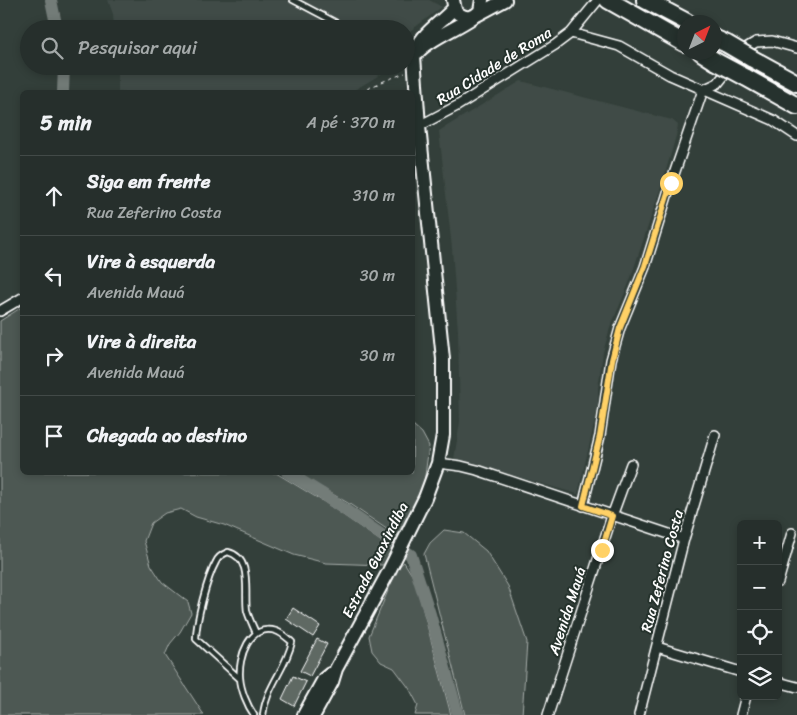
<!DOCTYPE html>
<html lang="pt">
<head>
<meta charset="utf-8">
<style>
	body { margin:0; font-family:Sriracha,sans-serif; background:#323b38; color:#f1f3f6 }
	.controls { position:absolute; right:15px; bottom:15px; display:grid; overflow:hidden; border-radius:8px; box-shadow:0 2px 8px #0003 }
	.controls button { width:45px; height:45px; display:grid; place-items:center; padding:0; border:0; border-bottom:1px solid #424a48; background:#262f2c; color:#f1f3f6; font:25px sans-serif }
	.compass { position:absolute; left:677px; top:15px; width:45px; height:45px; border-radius:50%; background:#262f2c; box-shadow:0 2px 8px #0003; rotate:42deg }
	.stop { position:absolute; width:15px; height:15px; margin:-11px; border:4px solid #ffd166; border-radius:50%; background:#fff }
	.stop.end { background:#ffd166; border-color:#fff; box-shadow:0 1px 5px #0008 }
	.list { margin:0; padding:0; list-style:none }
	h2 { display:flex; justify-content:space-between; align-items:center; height:65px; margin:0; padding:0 20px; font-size:21px }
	h2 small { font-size:16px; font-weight:400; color:#a4a9a9 }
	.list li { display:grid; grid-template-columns:32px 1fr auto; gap:15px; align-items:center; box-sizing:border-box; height:80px; padding:0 20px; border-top:1px solid #424a48 }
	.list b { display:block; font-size:19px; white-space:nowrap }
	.list p { margin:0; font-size:16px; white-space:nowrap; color:#a4a9a9 }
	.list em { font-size:16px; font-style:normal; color:#a4a9a9 }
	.icon { flex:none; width:28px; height:28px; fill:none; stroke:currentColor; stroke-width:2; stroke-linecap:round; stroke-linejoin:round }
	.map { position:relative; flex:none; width:797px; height:715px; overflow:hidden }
	.search { position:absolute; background:#262f2c; box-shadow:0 2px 8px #0003; left:20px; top:20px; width:395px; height:55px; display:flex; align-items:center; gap:12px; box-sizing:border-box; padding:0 18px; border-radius:28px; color:#a4a9a9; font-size:19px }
	.panel { position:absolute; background:#262f2c; box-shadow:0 2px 8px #0003; left:20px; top:90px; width:395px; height:385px; border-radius:8px }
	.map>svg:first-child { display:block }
	.built { fill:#404c47 }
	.green { fill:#4d5853; stroke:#a6aca9 }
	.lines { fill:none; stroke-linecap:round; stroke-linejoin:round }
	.river { stroke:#737b78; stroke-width:12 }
	.building { fill:#5f6964; stroke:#fff }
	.lane-casing { stroke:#fff; stroke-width:8 }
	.street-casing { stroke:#fff; stroke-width:12 }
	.secondary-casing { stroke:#fff; stroke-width:16 }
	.highway-casing { stroke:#fff; stroke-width:20 }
	.path { stroke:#fff; stroke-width:1; stroke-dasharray:4 4; stroke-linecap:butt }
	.lane { stroke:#26332d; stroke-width:4.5 }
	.street { stroke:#26332d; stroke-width:9 }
	.secondary { stroke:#26332d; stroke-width:12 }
	.highway { stroke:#26332d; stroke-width:16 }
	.highway-bridge-casing { stroke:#fff; stroke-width:20; stroke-linecap:butt }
	.highway-bridge { stroke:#26332d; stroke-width:16 }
	.route { stroke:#ffd166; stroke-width:6 }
	.labels { text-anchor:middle; stroke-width:4; stroke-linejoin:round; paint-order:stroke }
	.street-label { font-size:15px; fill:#fff; stroke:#26332d }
</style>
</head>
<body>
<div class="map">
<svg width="797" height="715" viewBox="0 0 797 715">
	<rect width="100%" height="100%" fill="#333f3a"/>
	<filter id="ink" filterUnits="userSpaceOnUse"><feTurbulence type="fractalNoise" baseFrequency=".02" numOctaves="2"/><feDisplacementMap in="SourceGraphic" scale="10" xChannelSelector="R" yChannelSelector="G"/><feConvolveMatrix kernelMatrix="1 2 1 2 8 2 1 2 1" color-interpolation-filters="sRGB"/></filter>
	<g filter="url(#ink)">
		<path class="built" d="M 108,0 L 429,0 L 442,7 L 406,34 L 406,29 L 114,29 L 113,14 Z
			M 118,66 L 386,66 L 388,70 L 351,92 L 118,92 Z
			M 521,81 L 672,120 L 678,125 L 676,136 L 662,184 L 629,283 L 610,328 L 603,352 L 598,388 L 598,407 L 578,494 L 454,459 L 460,422 L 458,331 L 452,248 L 439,131 Z"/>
		<path class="green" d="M 22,307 L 22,472 L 276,473 L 324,502 L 392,549 L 383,565 L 326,563 L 294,555 L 224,525 L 196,517 L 181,509 L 165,513 L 151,523 L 144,541 L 151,565 L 162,582 L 188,602 L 191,613 L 180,632 L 170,644 L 165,655 L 204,715 L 0,715 L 0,321 Z
			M 413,425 L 422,433 L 429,446 L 424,483 L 397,536 L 348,503 L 296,473 L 412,472 Z
			M 444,530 L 464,533 L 486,551 L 508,586 L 527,642 L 522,715 L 465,715 L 424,554 L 430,543 Z
			M 404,562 L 415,580 L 451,715 L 415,715 L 418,705 L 409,688 L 394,668 L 381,662 L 372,651 L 369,636 L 398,567 Z"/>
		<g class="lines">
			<path class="river" d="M 51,0 L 57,29
				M 63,92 L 64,66
				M 287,472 L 321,493 L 411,555 L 430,614 L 458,715"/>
		</g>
		<path class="building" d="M 293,608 L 320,626 L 313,637 L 286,619 Z
			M 317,639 L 327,644 L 310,676 L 300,671 Z
			M 293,676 L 306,682 L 294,706 L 282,699 Z"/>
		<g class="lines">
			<defs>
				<path id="lane" d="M 293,0 L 348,29
					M 240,679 L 196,639 C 196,621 207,578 216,562 C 218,557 223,554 228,552 C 253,558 244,592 247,611 C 249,618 253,626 256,633
					M 254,715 C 247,705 241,690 240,678 C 238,658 249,623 276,631 C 282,633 287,638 292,642 C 286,669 266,687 263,715"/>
				<path id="street" d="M 571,33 L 619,46 L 670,75 L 773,120 L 797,136
					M 419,126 L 457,106 L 555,45 L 571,33 L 598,0
					M 0,311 L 22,298
					M 438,463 L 461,466 L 477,470 L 684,539
					M 583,506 L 600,436 L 611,360 L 620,328 L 645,267 L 671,183 L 703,90 L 718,83 L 746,48 L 756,42 L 772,41 L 797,48
					M 778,582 L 792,533
					M 657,647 L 741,672
					M 778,682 L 797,687
					M 548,715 L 612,516 L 631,464
					M 639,715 L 684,539 L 715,435
					M 741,715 L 746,696"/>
				<path id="secondary" d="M 453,0 L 455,10 C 462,19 472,20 480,11 L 482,0
					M 477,15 L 505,0
					M 418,52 C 429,39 456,29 473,17
					M 304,715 L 324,679 L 330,674
					M 314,715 L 332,682 L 336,669 L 388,573 L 425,498 L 438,463 L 443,435 L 443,359 L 419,126 L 414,56 C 419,34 440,24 454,8"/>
				<path id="highway" d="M 608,0 L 684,43
					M 645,0 L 687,22
					M 714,38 L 727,44
					M 701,52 L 715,61
					M 751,58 L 797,83
					M 745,77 L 797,106"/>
			</defs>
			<use href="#lane" class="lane-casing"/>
			<use href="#street" class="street-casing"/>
			<use href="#secondary" class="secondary-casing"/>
			<use href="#highway" class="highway-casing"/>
			<path class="path" d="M 360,92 L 384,81 L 405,73"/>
			<use href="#lane" class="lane"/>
			<use href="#street" class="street"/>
			<use href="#secondary" class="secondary"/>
			<use href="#highway" class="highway"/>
			<defs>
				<path id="highway-bridge" d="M 727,44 L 751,58
					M 715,61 L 745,77"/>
			</defs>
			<use href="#highway-bridge" class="highway-bridge-casing"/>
			<use href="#highway-bridge" class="highway-bridge"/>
		</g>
	</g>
	<g class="lines" filter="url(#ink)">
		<path class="route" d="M 602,550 L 612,516 L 583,506 L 600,436 L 612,360 L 620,328 L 645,266 L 671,183"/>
	</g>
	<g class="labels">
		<g class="street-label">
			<text transform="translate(494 66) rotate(-32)" y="5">Rua Cidade de Roma</text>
			<text transform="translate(375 560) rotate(-63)" y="5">Estrada Guaxindiba</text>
			<text transform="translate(662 571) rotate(-75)" y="5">Rua Zeferino Costa</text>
			<text transform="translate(567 611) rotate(-72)" y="5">Avenida Mauá</text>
		</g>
	</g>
</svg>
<div class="controls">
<button>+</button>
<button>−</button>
<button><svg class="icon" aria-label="locate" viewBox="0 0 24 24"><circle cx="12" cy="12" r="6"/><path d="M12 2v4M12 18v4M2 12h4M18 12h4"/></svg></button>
<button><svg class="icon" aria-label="layers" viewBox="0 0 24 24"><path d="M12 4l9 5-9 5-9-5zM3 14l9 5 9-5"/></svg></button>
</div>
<svg class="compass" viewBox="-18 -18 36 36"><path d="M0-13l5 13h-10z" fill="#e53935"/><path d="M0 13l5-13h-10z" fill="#a4a9a9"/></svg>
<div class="stop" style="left:671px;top:183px"></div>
<div class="stop end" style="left:602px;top:550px"></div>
<div class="search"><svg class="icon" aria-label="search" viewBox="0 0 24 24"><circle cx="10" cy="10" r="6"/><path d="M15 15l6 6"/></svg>Pesquisar aqui</div>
<section class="panel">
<h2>5 min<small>A pé · 370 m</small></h2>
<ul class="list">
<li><svg class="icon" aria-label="ahead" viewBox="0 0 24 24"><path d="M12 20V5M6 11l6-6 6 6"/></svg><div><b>Siga em frente</b><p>Rua Zeferino Costa</p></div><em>310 m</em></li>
<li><svg class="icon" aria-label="left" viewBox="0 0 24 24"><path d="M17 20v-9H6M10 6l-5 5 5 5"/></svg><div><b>Vire à esquerda</b><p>Avenida Mauá</p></div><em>30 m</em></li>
<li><svg class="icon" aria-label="right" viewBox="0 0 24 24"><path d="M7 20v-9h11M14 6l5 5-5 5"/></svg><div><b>Vire à direita</b><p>Avenida Mauá</p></div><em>30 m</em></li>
<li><svg class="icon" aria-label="arrive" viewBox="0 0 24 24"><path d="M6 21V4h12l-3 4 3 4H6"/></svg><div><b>Chegada ao destino</b></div></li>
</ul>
</section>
</div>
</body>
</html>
